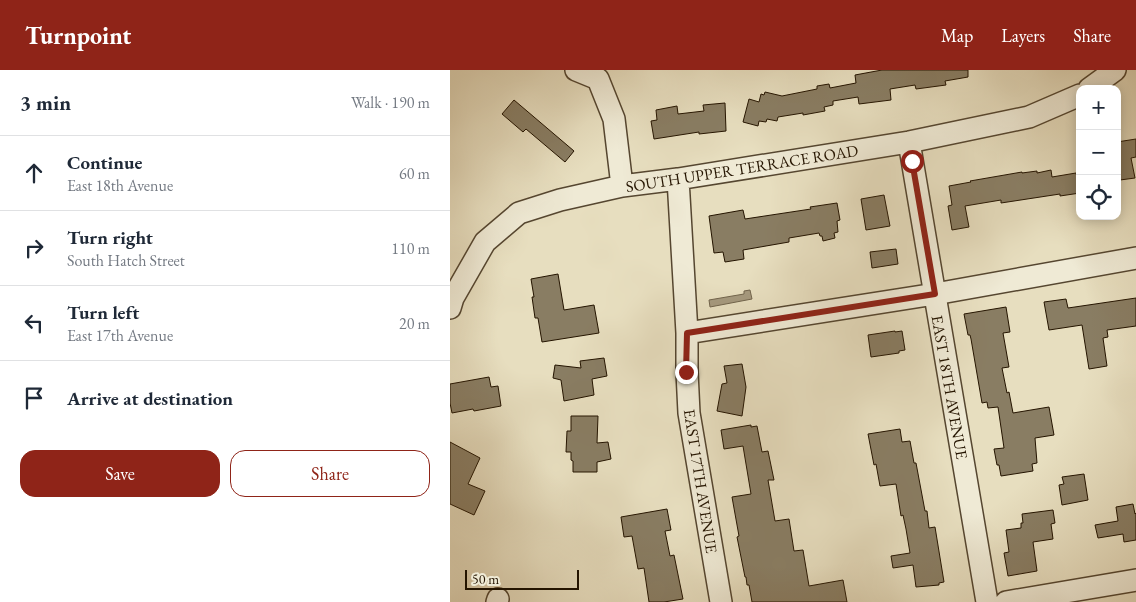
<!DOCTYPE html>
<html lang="en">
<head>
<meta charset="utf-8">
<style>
	body { margin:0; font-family:"EB Garamond",serif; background:#f6f6f7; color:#1f2937 }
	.controls { position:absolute; right:15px; top:15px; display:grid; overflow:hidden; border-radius:10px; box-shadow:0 2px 12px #0003 }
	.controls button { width:45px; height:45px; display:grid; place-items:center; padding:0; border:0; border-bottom:1px solid #e0e1e3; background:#fff; color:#1f2937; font:25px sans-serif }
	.scale { position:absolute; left:15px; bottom:12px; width:114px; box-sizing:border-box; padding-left:5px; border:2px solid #241400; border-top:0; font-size:14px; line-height:18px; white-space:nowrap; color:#241400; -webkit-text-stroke:4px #efead5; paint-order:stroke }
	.stop { position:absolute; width:15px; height:15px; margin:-11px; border:4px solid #8f2418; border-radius:50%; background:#fff }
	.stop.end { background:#8f2418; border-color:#fff; box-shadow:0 1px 5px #0008 }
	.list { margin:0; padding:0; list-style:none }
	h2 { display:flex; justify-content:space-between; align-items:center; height:65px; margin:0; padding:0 20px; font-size:21px }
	h2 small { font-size:16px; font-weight:400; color:#747a83 }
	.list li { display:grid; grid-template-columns:32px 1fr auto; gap:15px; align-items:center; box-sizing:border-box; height:75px; padding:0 20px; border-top:1px solid #e0e1e3 }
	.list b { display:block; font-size:19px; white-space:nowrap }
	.list p { margin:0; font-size:16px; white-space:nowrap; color:#747a83 }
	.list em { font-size:16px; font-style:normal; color:#747a83 }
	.actions { display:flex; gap:10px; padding:15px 20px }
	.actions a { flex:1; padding:11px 0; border:1px solid #8f2418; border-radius:15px; text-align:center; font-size:18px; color:#8f2418 }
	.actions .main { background:#8f2418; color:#fff }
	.icon { flex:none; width:28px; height:28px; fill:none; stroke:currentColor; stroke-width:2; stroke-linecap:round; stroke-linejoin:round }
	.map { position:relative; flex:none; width:686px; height:532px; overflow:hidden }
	header { display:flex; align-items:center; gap:30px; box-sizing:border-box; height:70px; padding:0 25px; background:#8f2418; color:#fff }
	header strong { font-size:24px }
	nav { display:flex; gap:28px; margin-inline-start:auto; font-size:18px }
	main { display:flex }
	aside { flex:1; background:#fff }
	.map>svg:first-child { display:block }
	.water { fill:#a5997e; stroke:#71644c }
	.building { fill:#897d63; stroke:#241400 }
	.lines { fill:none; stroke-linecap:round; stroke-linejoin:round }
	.minor-casing { stroke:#554630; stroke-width:24 }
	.minor { stroke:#efead5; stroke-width:21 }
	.route { stroke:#8f2418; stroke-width:6 }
	.labels { text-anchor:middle; stroke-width:4; stroke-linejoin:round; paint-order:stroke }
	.street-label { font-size:16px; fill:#241400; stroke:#efead5 }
</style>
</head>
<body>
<header>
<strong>Turnpoint</strong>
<nav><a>Map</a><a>Layers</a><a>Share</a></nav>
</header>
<main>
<aside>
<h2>3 min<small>Walk · 190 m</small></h2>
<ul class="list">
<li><svg class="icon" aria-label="ahead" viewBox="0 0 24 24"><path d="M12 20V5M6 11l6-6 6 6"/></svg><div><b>Continue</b><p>East 18th Avenue</p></div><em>60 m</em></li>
<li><svg class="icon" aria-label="right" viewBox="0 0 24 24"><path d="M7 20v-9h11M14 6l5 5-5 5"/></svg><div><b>Turn right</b><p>South Hatch Street</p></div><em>110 m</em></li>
<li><svg class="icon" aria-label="left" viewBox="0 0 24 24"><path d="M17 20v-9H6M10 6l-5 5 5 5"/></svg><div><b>Turn left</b><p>East 17th Avenue</p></div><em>20 m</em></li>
<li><svg class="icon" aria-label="arrive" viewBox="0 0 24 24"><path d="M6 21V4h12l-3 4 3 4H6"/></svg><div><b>Arrive at destination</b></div></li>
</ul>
<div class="actions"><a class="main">Save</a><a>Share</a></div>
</aside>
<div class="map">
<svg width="686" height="532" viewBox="0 0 686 532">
	<rect width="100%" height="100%" fill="#e7debf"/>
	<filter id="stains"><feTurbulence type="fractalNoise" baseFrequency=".004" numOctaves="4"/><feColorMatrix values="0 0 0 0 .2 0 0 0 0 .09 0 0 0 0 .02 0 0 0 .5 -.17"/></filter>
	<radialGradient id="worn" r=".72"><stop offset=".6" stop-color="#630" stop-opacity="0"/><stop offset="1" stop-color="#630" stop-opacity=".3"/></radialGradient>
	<path class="water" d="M 300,220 L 302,229 L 260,237 L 259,230 L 294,224 L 294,221 Z"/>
	<path class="building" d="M 432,0 L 518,0 L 518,7 L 495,11 L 496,15 L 466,19 L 465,15 L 440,19 L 441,30 L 409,34 L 408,27 L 383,31 L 383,35 L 374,37 L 375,41 L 353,45 L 353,43 L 328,47 L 327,51 L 317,49 L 316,52 L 309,51 L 308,56 L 293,52 L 299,29 L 309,32 L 311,24 L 314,25 L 315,22 L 332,26 L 367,19 L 367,16 L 379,14 L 380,18 L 406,13 L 405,5 Z
		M 64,30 L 124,81 L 115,92 L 76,59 L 73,62 L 52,44 Z
		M 275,33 L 276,61 L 249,64 L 249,62 L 204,69 L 201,51 L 207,50 L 206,40 L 227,36 L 228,44 L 254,41 L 253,35 Z
		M 686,69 L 686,87 L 681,88 L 685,108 L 670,110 L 669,103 L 667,103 L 667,72 Z
		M 601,100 L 602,107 L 626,103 L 630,123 L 610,126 L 610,124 L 551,133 L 551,130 L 515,136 L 519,157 L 502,160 L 498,136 L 502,135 L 499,116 L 521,112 L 520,111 L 572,102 L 572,103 L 587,101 L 587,103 Z
		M 434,125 L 440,156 L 416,160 L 411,129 Z
		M 387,133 L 390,150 L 387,151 L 388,162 L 384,163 L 385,168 L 373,171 L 372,166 L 370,166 L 369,163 L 339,168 L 339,172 L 293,180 L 294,189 L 275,192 L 273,182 L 264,183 L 259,146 L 293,140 L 295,149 L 361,139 L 360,137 Z
		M 446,179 L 448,194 L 422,198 L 420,182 Z
		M 108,204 L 114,240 L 144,235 L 149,263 L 92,272 L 88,248 L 85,248 L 82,227 L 84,227 L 81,209 Z
		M 686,228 L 686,256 L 657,260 L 658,267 L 653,268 L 657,296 L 639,299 L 632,255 L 599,260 L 594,232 L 616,229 L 618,238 Z
		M 556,237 L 560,262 L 553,263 L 559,297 L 552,298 L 557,323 L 559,322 L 563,343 L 599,337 L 604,365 L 585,368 L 587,393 L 582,394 L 583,401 L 551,406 L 549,395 L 547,395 L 544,379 L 554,378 L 548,337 L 538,338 L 537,332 L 532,333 L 521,269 L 520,265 L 518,265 L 514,244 Z
		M 445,261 L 445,262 L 452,261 L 455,280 L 449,281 L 449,283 L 421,287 L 418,265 Z
		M 154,288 L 157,306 L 142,309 L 144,325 L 114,331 L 111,310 L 103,308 L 105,295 L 131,298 L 130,291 Z
		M 292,294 L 296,317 L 292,346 L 267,341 L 272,314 L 277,313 L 274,296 Z
		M 39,307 L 41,317 L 48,316 L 51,336 L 24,341 L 23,339 L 2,343 L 0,333 L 0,314 Z
		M 121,346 L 148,346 L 147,373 L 158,372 L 161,389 L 147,392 L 147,402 L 123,402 L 123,391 L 121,390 L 121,382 L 116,382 L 117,361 L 121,361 Z
		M 301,355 L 301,357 L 307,356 L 312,382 L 318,381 L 324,410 L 318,410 L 325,451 L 339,449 L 344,481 L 353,480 L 359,516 L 393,510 L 397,532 L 302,532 L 299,515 L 297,515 L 296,507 L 295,507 L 287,467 L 289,466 L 282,427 L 301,424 L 293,376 L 274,379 L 271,360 Z
		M 450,359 L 452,372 L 460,371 L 464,393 L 466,393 L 475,441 L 477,441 L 479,458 L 485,457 L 494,512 L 489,513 L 489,515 L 466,517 L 463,495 L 443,498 L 441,486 L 460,483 L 456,459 L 453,445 L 451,446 L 446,414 L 430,416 L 426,394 L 424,395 L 418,364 Z
		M 0,372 L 30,388 L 18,414 L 35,421 L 24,445 L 0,434 Z
		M 634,404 L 638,430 L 612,435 L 609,415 L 614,414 L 612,407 Z
		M 683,434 L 685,444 L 686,443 L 686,470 L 674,472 L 673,464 L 648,468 L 645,455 L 668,451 L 666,437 Z
		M 217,439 L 221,460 L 215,461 L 220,486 L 224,485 L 233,529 L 214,532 L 199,532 L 194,498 L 188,499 L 182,466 L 174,467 L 171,447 Z
		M 603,440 L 605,453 L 601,454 L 603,469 L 583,472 L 587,501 L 558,506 L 554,483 L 559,482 L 556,460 L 571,458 L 571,453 L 573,453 L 572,444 Z"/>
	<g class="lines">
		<defs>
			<path id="minor" d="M 126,0 L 148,9 L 164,49 L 172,116
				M 639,19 L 665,0
				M 459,72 L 537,532
				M 228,109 L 237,263 L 237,302 L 239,343 L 271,532
				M 0,238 L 3,228 L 35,172 L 69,143 L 110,130 L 172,116 L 228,109 L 459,72 L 579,47 L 630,25
				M 237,263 L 485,224 L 686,188
				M 47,532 L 48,529
				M 556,532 L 686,510"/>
		</defs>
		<use href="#minor" class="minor-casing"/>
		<use href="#minor" class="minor"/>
	</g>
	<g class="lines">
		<path class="route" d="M 236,302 L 237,263 L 485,224 L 462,91"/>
	</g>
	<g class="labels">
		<g class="street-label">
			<text transform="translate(292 98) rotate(-9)" y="6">SOUTH UPPER TERRACE ROAD</text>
			<text transform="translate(500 317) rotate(80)" y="6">EAST 18TH AVENUE</text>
			<text transform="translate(251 411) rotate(81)" y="6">EAST 17TH AVENUE</text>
		</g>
	</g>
	<rect width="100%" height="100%" filter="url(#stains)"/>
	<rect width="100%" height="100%" fill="url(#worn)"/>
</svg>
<div class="controls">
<button>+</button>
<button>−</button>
<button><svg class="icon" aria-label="locate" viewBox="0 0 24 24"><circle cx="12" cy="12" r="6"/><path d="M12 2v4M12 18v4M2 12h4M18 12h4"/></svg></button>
</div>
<div class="scale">50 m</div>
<div class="stop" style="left:462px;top:91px"></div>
<div class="stop end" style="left:236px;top:302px"></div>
</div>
</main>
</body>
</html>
